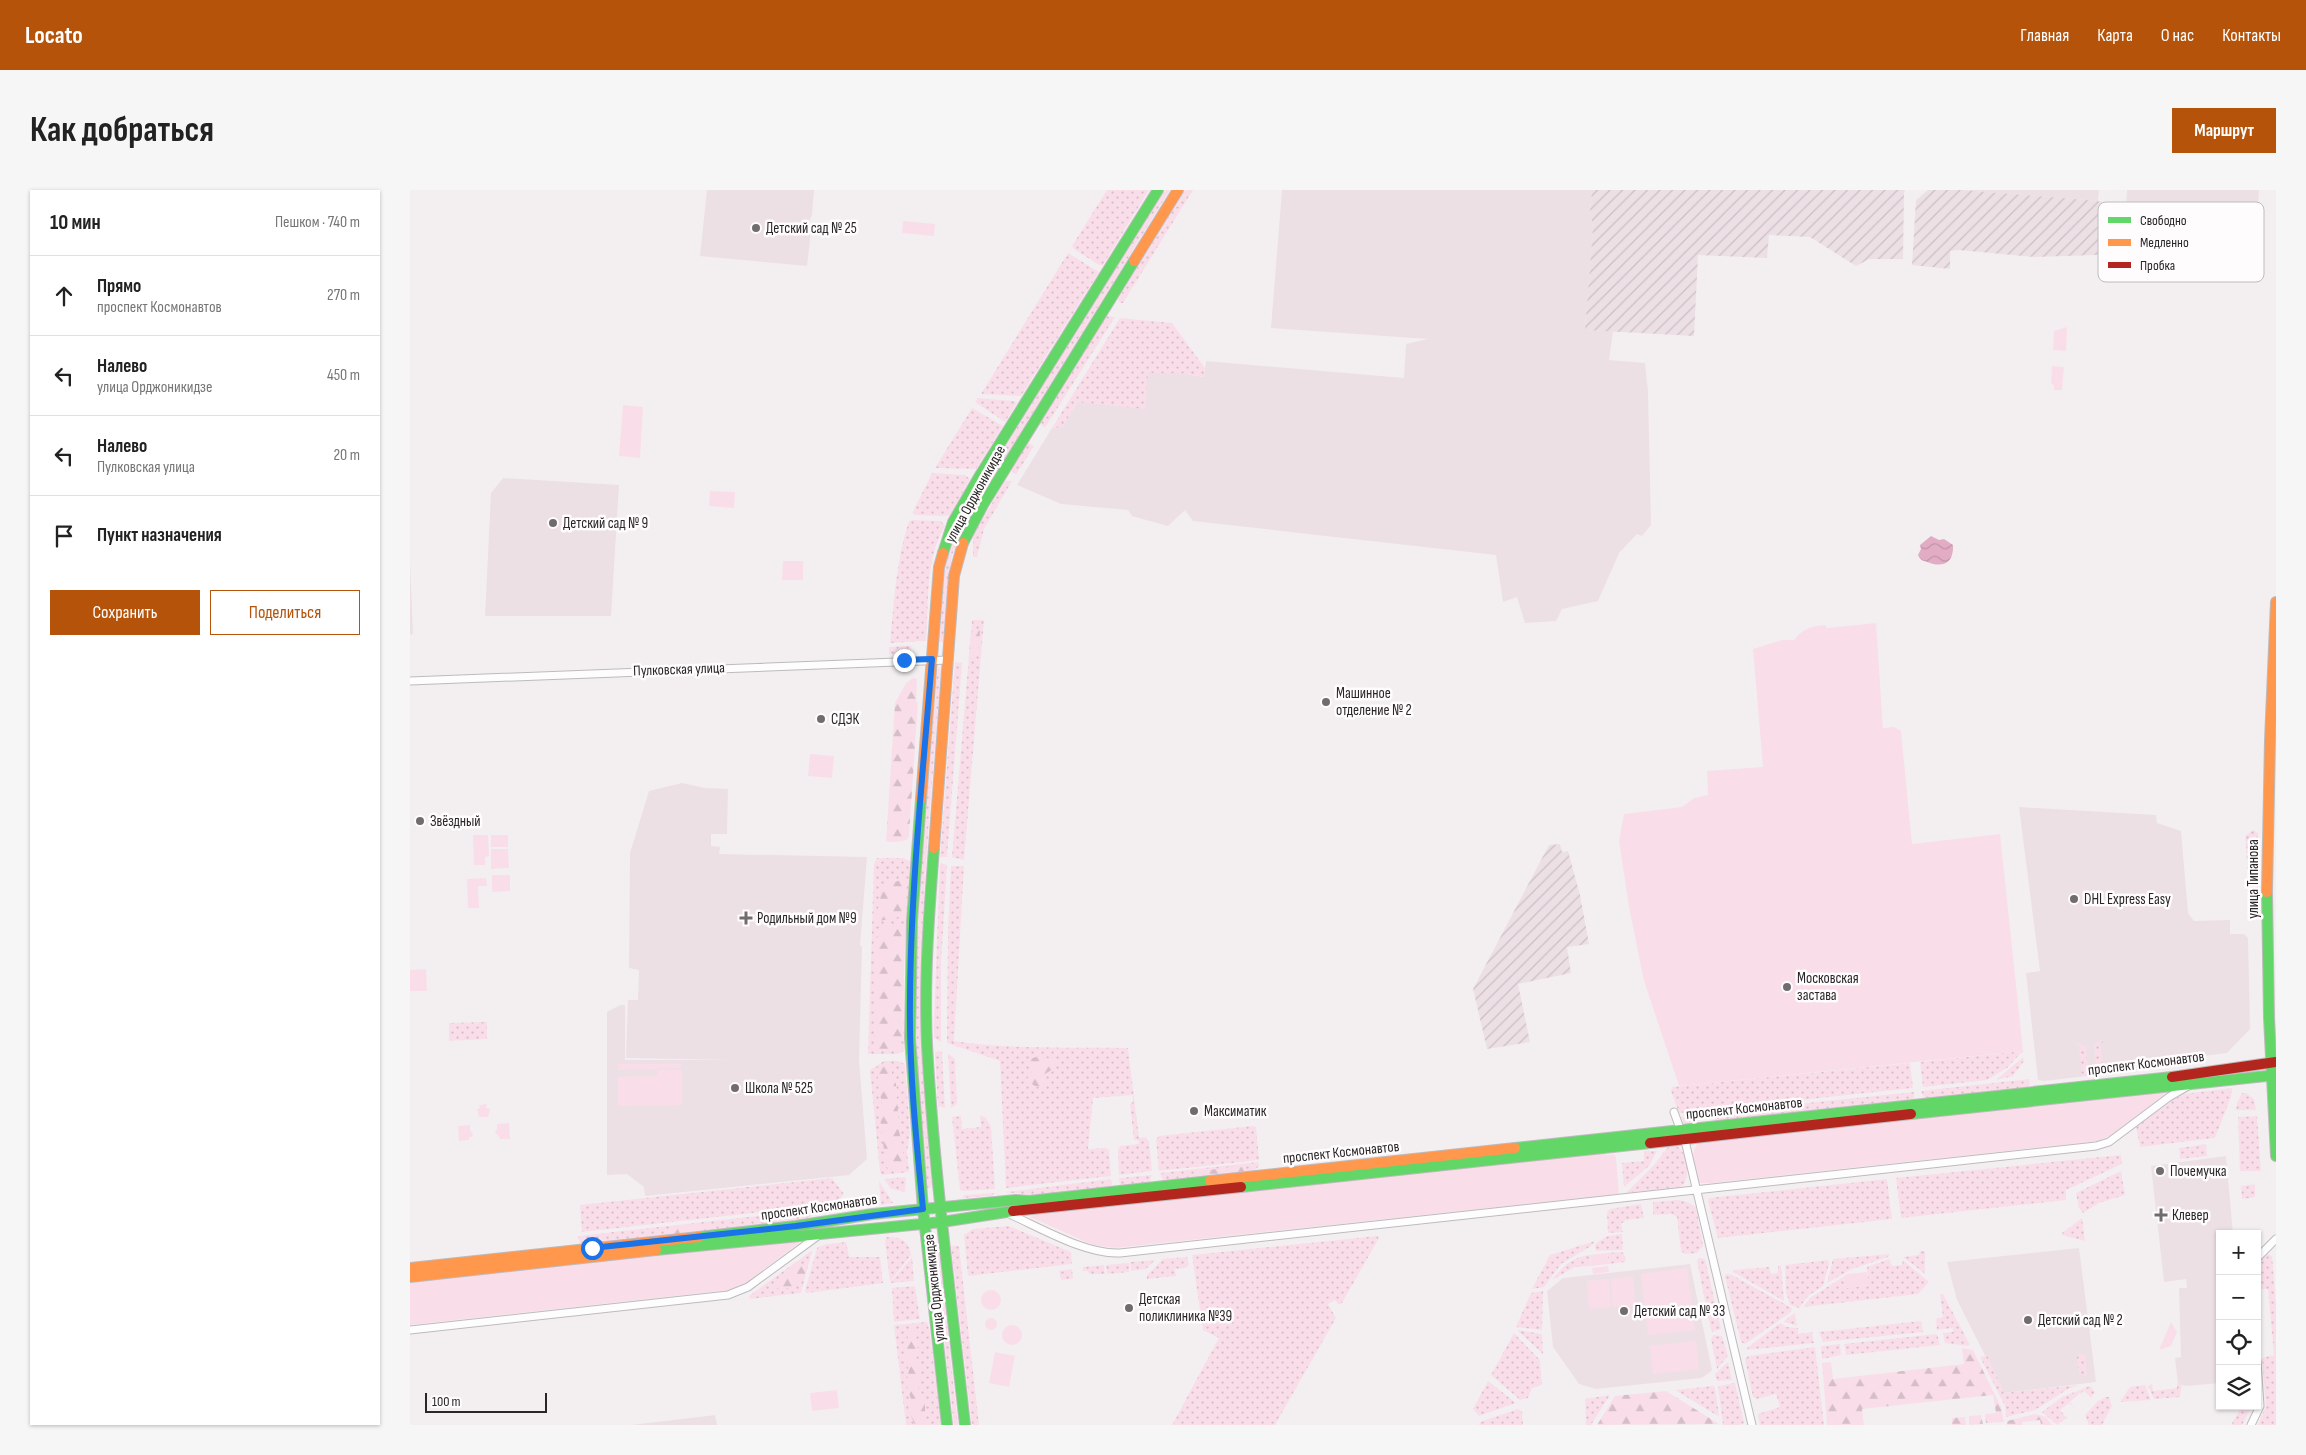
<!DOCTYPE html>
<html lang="ru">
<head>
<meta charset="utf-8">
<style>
	body { margin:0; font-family:"Sofia Sans Condensed",sans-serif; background:#f6f6f6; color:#222 }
	.controls { position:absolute; right:15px; bottom:15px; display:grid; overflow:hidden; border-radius:0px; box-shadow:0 1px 4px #0004 }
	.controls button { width:45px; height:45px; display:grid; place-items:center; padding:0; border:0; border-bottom:1px solid #e0e0e0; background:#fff; color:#222; font:25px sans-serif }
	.scale { position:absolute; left:15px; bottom:12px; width:122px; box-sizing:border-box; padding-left:5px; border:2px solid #292627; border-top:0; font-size:14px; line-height:18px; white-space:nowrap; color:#292627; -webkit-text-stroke:4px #fffcfd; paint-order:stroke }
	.stop { position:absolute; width:15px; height:15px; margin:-11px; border:4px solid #1a73e8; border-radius:50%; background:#fff }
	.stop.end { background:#1a73e8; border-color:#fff; box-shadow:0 1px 5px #0008 }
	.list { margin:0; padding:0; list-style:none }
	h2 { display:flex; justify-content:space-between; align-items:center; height:65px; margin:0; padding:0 20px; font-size:21px }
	h2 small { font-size:16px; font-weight:400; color:#767676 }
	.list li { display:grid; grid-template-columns:32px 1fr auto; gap:15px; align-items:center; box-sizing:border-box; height:80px; padding:0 20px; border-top:1px solid #e0e0e0 }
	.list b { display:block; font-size:19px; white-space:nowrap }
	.list p { margin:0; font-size:16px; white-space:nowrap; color:#767676 }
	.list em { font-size:16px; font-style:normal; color:#767676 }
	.actions { display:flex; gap:10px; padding:15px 20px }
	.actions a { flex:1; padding:11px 0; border:1px solid #b45309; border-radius:0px; text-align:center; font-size:18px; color:#b45309 }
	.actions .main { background:#b45309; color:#fff }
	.icon { flex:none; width:28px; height:28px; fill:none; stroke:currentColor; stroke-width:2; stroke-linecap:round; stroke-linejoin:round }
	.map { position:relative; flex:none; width:1866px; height:1235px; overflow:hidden; border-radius:0px }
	header { display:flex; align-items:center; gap:30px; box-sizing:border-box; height:70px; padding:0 25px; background:#b45309; color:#fff }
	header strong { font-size:24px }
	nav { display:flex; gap:28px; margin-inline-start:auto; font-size:18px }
	.intro { display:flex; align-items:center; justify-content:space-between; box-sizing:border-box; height:120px; padding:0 30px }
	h1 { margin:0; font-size:35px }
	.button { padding:12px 22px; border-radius:0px; background:#b45309; color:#fff; font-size:18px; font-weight:700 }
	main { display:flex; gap:30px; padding:0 30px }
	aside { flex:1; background:#fff; border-radius:0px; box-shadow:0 1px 4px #0004 }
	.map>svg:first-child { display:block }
	.built { fill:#ece0e5 }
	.industrial { fill:url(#industrial-furrows) }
	.grass { fill:url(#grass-dots) }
	.forest { fill:url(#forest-firs) }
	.green { fill:#f9dee9 }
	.water { fill:url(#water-waves) }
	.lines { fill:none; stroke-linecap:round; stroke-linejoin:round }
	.street-casing { stroke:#bebbbd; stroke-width:9 }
	.fast-casing { stroke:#bebbbd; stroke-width:12 }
	.slow-casing { stroke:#bebbbd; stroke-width:12 }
	.jam-casing { stroke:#bebbbd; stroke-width:12 }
	.street { stroke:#fdfdfd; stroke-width:7 }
	.fast { stroke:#63d668; stroke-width:10 }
	.slow { stroke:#ff974d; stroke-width:10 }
	.jam { stroke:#b3261e; stroke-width:10 }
	.route { stroke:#1a73e8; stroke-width:6 }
	.poi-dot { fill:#706c6e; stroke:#fffcfd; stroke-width:2 }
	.labels { text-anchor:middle; stroke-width:5; stroke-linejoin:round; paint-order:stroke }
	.poi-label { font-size:15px; fill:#292627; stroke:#fffcfd; text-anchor:start }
	.street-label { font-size:15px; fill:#292627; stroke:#fffcfd }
	.key { fill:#fffcfd; stroke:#bfbcbd; stroke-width:1 }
	.key-label { font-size:14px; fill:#292627 }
</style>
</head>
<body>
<header>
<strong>Locato</strong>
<nav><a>Главная</a><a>Карта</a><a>О нас</a><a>Контакты</a></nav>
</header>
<div class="intro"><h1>Как добраться</h1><a class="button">Маршрут</a></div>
<main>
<aside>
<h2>10 мин<small>Пешком · 740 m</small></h2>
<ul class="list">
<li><svg class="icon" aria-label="ahead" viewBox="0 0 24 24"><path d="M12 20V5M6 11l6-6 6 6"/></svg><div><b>Прямо</b><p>проспект Космонавтов</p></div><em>270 m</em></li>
<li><svg class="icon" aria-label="left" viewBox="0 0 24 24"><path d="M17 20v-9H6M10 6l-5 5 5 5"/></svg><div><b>Налево</b><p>улица Орджоникидзе</p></div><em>450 m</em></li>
<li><svg class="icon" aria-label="left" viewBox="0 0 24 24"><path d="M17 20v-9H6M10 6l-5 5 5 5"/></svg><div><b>Налево</b><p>Пулковская улица</p></div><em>20 m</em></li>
<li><svg class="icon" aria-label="arrive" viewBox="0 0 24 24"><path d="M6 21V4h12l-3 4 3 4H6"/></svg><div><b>Пункт назначения</b></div></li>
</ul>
<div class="actions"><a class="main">Сохранить</a><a>Поделиться</a></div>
</aside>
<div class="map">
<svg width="1866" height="1235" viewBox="0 0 1866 1235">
	<defs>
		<pattern id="industrial-furrows" width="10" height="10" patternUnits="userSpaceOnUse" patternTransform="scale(1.25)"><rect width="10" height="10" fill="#ece0e5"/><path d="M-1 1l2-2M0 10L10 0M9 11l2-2" fill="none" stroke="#cac0c4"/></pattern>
		<pattern id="grass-dots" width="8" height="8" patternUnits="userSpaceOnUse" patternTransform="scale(1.25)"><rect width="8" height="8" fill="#f9dee9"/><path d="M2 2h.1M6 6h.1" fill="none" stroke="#d5bec8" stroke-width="1.8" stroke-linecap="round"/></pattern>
		<pattern id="forest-firs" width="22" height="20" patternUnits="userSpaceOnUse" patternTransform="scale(1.25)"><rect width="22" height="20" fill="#f9dee9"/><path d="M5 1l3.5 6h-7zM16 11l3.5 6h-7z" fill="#d5bec8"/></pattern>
		<pattern id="water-waves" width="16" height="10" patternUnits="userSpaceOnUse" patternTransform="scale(1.25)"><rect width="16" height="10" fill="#e2acc4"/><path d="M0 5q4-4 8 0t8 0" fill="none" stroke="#c294a8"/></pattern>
	</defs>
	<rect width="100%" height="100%" fill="#f3eff1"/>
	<path class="built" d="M 297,0 L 404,0 L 402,25 L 398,33 L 401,41 L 397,76 L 290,66 Z
		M 872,0 L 1182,0 L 1180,22 L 1183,37 L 1175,140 L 1203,141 L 1199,170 L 1235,173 L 1238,202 L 1241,335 L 1232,346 L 1227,344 L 1209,363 L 1188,411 L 1152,419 L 1146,431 L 1115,433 L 1107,407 L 1093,412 L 1086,365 L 783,331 L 775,320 L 758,336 L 722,326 L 718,320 L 651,314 L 607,295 L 642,238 L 652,237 L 668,212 L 738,183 L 769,183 L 794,187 L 796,171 L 994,188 L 996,154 L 1018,149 L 861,138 Z
		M 1553,0 L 1689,0 L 1688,11 Z
		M 1717,0 L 1849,0 L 1847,35 L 1718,25 L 1716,18 Z
		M 93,288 L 209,295 L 201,426 L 75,426 L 81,303 Z
		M 0,371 L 3,444 L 0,445 Z
		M 272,593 L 295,598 L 318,599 L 317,644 L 301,644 L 301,656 L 310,657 L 309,664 L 457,667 L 450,755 L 452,757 L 449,870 L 457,969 L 439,985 L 235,1006 L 234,997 L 217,984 L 197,985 L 197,822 L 210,815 L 215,815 L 215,870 L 321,870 L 216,868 L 218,810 L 228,810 L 229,780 L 219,778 L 220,663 L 239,601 Z
		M 1609,617 L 1746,625 L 1747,633 L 1771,641 L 1778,723 L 1784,731 L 1820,730 L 1820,744 L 1834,744 L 1838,748 L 1840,839 L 1817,863 L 1767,869 L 1763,876 L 1634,891 L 1628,890 L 1616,783 L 1630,781 Z
		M 1816,966 L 1823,1044 L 1810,1044 L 1810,1193 L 1776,1196 L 1768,1194 L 1765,1168 L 1771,1167 L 1769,1098 L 1777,1098 L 1776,1089 L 1754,1092 L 1741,976 Z
		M 1669,1058 L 1686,1192 L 1594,1203 L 1547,1110 L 1537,1072 Z
		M 1280,1074 L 1302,1180 L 1298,1184 L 1291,1188 L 1186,1199 L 1169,1194 L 1143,1157 L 1137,1101 L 1153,1088 Z
		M 305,1225 L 307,1235 L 221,1235 L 289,1227 Z"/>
	<path class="industrial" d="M 1182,0 L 1495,0 L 1494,3 L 1493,69 L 1459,69 L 1446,76 L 1400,47 L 1359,45 L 1357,68 L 1288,65 L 1284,146 L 1175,140 L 1183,37 L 1180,22 Z
		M 1518,0 L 1553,0 L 1688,11 L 1716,18 L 1718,25 L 1716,64 L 1624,67 L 1549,60 L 1540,61 L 1540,79 L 1502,75 L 1506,10 Z
		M 1150,654 L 1152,662 L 1158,661 L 1170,705 L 1179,754 L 1157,757 L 1161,783 L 1108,794 L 1120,852 L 1077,859 L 1063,799 L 1139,655 Z"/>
	<path class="grass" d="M 697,0 L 739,0 L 693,75 L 689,75 L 664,59 L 662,56 Z
		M 755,0 L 760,0 L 560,324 L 542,365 L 533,452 L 529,451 L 535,376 L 547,337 L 605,241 Z
		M 775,0 L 783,0 L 713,113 L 710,113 L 708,109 Z
		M 658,63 L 689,82 L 611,206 L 571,204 Z
		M 697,126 L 705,127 L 635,238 L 630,234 Z
		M 710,128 L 762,133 L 795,178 L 794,187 L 769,183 L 738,183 L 735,219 L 668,212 L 652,237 L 642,238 Z
		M 568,208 L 604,211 L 607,213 L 595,232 L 565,212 Z
		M 562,218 L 593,236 L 566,279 L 525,278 Z
		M 618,253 L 624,256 L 606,285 L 601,280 Z
		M 522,283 L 555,285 L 560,289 L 540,325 L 537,326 L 505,325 L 503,322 Z
		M 595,291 L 602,291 L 574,339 L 567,367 L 563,367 L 563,346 Z
		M 502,330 L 531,331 L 535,336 C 515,369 519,414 516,451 L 480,453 C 484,412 486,370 499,331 Z
		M 562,430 L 574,430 L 554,670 L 542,667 Z
		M 501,456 L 501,463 L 479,464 L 479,457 Z
		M 545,472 L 552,473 L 537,667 L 530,667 Z
		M 530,477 L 531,480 C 523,587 512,694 511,801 C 510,867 516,932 522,997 L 517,998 C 512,941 506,884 506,828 C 506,711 518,596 527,480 Z
		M 1843,640 L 1848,643 L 1848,716 L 1840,711 L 1835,646 Z
		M 467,668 L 493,668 L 500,671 L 493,791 L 494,861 L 488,864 L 458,864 L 464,674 Z
		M 530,673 L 537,675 L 531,773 L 531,852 L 524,848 L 524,831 Z
		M 541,676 L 554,676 L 544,851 C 601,860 661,857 718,858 L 729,948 L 735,947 L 739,951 L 742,981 L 709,985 L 708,960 L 710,956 L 729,954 L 728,950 L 724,950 L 720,914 L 723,912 L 723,905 L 683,908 L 678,959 L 695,958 L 699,960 L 701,986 L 596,998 L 590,871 L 537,853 L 538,741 Z
		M 77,832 L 77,849 L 39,851 L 39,833 Z
		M 1690,850 L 1694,852 L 1690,853 L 1693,884 L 1687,884 L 1684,855 Z
		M 1668,853 L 1676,857 L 1678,885 L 1672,886 L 1669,855 L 1665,855 Z
		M 528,861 L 532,862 L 535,918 L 528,916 L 525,863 Z
		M 1613,861 L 1597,878 L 1577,890 L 1513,897 L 1510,872 Z
		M 538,863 L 545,869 L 547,914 L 541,918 Z
		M 1613,867 L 1614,871 L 1603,886 L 1586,890 Z
		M 474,871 L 488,871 L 495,874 L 500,943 L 497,962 L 499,982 L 472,985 L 470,982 L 460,880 Z
		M 1500,873 L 1503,898 L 1269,923 L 1261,901 L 1262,897 L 1271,896 Z
		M 1619,889 L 1620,894 L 1617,898 L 1515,909 L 1511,901 Z
		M 1822,898 L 1821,907 L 1805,948 L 1730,957 L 1726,937 L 1761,911 L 1774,904 Z
		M 1504,902 L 1504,908 L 1501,911 L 1302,932 L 1311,922 Z
		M 1832,903 L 1836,903 L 1844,909 L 1846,920 L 1826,920 L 1827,913 Z
		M 570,925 L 576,928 L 581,937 L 585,999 L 554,1001 L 550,1000 L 542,927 L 551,926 L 552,939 L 571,937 Z
		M 1295,925 L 1281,934 L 1274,933 L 1271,927 Z
		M 1847,926 L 1851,981 L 1830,981 L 1828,927 Z
		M 843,936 L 846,937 L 849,970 L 749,981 L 746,950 L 749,946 Z
		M 1261,953 C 1277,958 1281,980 1274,994 L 1270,997 L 1216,1003 L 1244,975 Z
		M 1796,954 L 1797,966 L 1770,969 L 1769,958 Z
		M 1234,961 L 1247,961 L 1239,976 L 1214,997 L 1212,973 L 1234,971 Z
		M 1711,965 L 1712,974 L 1656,1000 L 1656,1010 L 1491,1028 L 1486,988 Z
		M 848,972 L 849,976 L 844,981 L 753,991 L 750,983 Z
		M 1711,981 L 1715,1005 L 1689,1013 L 1673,1023 L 1669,1018 L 1666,1003 Z
		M 742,985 L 739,993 L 710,996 L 709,988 Z
		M 496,987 L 495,1002 L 481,999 L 474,989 Z
		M 422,988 L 434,1004 L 425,1014 L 172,1042 L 170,1015 Z
		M 701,989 L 702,997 L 622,1005 L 595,1002 Z
		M 1477,989 L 1482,1029 L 1308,1048 L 1298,1011 L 1299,1008 Z
		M 469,991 L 483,1013 L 471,1015 Z
		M 1845,994 L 1845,1007 L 1832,1009 L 1831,996 Z
		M 585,1003 L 583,1006 L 552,1008 L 554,1005 Z
		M 1268,1010 L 1277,1012 L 1286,1017 L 1293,1056 L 1287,1063 L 1275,1064 L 1271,1061 L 1267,1027 L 1262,1024 L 1243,1025 L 1243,1012 Z
		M 1231,1014 L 1234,1028 L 1216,1030 L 1211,1034 L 1213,1042 L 1198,1043 L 1197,1022 L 1200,1019 Z
		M 410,1019 L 411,1023 L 385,1032 L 170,1055 L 168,1046 Z
		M 1672,1028 L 1675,1051 L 1652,1045 L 1652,1043 Z
		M 599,1036 L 661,1062 L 662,1074 L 558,1086 L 554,1045 L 563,1039 Z
		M 1212,1044 L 1213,1059 L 1212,1060 L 1186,1061 L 1185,1055 L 1189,1051 L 1198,1046 Z
		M 967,1046 L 969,1048 L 932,1113 L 929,1115 L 925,1110 L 918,1114 L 926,1128 L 865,1235 L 762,1235 L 809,1148 L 793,1140 L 782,1065 Z
		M 477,1047 C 491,1047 499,1051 501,1065 L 480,1092 L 475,1050 Z
		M 1185,1051 L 1181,1056 L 1151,1074 L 1134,1097 L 1122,1099 L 1140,1065 Z
		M 436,1052 L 439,1067 L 470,1067 L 473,1093 L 397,1103 L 395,1101 L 407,1058 L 413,1055 Z
		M 523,1053 L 528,1053 L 548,1235 L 544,1235 Z
		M 541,1056 L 549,1056 L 569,1235 L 562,1235 Z
		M 401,1061 L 402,1061 L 391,1103 L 340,1109 L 339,1106 Z
		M 1510,1061 L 1515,1061 L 1515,1084 L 1493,1067 L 1509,1065 Z
		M 1212,1062 L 1216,1067 L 1215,1072 L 1199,1074 L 1197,1063 Z
		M 1480,1064 L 1478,1067 L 1442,1079 L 1417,1093 L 1423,1069 Z
		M 1857,1064 L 1862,1066 L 1866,1113 L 1866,1235 L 1848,1235 L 1856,1216 L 1852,1168 L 1864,1165 L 1858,1099 L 1847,1099 L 1847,1072 Z
		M 1180,1065 L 1181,1076 L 1165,1077 L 1142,1090 C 1152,1077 1162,1067 1180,1065 Z
		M 502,1067 L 504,1091 L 480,1093 Z
		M 777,1067 L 779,1075 L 775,1078 L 765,1079 L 766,1086 L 737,1089 L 737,1085 L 753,1069 Z
		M 1289,1068 L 1295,1069 L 1311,1139 L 1302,1142 L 1301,1140 L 1287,1071 Z
		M 1479,1069 L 1482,1076 L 1492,1075 L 1493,1070 L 1519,1092 L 1508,1104 L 1393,1117 L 1400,1108 L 1433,1087 L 1435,1098 L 1458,1095 L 1457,1077 Z
		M 745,1070 L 736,1079 L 721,1081 L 720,1072 Z
		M 1418,1070 L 1419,1074 L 1413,1096 L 1398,1106 L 1389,1118 L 1380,1115 L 1376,1102 L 1375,1075 Z
		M 719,1073 L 719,1082 L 697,1084 L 696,1075 Z
		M 694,1075 L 695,1084 L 679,1084 L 678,1081 L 673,1081 L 673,1077 Z
		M 1371,1075 L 1374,1111 L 1323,1082 L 1323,1080 L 1359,1077 L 1361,1084 L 1368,1083 L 1368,1076 Z
		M 662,1079 L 663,1089 L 651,1090 L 649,1081 Z
		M 1317,1084 L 1322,1085 L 1382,1118 L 1381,1122 L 1335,1154 L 1331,1152 L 1315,1086 Z
		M 505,1096 L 510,1129 L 484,1132 L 482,1098 Z
		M 1133,1101 L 1132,1140 L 1106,1137 L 1121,1103 Z
		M 1530,1104 L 1533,1104 L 1560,1155 L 1558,1156 L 1535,1153 L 1533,1143 L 1543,1142 L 1543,1138 L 1527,1140 L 1526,1129 L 1533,1127 Z
		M 1385,1123 L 1387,1136 L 1374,1132 L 1374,1131 Z
		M 1511,1131 L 1513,1142 L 1413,1152 L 1409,1142 Z
		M 517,1132 L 520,1142 L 531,1235 L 496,1235 L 484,1135 Z
		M 1370,1133 L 1377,1137 L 1388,1138 L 1388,1144 L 1402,1142 L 1404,1153 L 1337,1160 L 1337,1158 Z
		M 1108,1140 L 1132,1144 L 1133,1164 L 1108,1141 Z
		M 1104,1143 L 1130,1170 L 1132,1195 L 1122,1198 L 1118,1208 L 1110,1210 L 1081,1185 Z
		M 1527,1144 L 1530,1155 L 1436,1165 L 1434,1154 Z
		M 1303,1145 L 1312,1146 L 1318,1166 L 1307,1179 L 1301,1149 Z
		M 1430,1154 L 1431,1165 L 1412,1169 L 1411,1156 Z
		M 1405,1157 L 1414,1235 L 1350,1235 L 1348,1224 L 1370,1217 L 1366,1204 L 1347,1209 L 1343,1207 L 1335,1169 L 1338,1166 Z
		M 1671,1163 L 1675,1165 L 1677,1187 L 1669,1183 L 1667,1167 Z
		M 1577,1165 L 1594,1203 L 1669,1195 L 1658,1199 L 1625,1220 L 1596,1227 L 1595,1216 L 1570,1167 Z
		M 1318,1172 L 1322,1190 L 1307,1191 L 1305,1184 Z
		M 1078,1191 L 1106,1213 L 1069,1226 L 1063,1219 Z
		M 1325,1193 L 1334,1233 L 1330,1235 L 1313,1235 L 1308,1196 Z
		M 1772,1193 L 1770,1207 L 1744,1209 L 1738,1196 L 1742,1194 L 1743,1201 L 1767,1198 L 1767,1194 Z
		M 1735,1195 L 1741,1210 L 1710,1212 L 1720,1197 Z
		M 1303,1196 L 1305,1197 L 1309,1226 L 1308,1226 L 1265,1200 Z
		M 1680,1196 L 1685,1202 L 1681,1208 L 1674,1201 L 1671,1203 L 1675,1208 L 1670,1203 L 1660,1212 L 1665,1218 L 1659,1213 L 1650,1220 L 1657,1228 L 1647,1235 L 1632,1222 L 1652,1207 Z
		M 1200,1205 L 1181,1235 L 1176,1235 L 1175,1209 Z
		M 1696,1207 L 1699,1207 L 1702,1216 L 1692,1235 L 1679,1235 L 1675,1225 L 1688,1211 Z
		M 1830,1216 L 1842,1216 L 1832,1235 L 1821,1235 L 1830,1220 Z
		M 1108,1219 L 1112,1221 L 1113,1235 L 1069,1235 L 1070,1232 Z"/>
	<path class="forest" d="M 566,439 L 570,441 L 568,465 L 564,468 L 559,464 L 561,443 Z
		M 503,488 L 507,489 L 506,512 L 508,512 L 499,645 L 498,649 C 492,652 482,653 476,651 L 485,513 L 496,493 Z
		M 493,689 L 497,692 L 494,726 L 469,731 L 466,728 L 473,695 L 480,690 L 485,692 Z
		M 478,735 L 492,736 L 495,740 L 493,843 L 489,860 L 467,861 L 464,857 L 465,751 L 471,741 Z
		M 630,866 L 643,870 L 646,874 L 643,879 L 635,884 L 634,894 L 629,897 L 623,895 L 617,889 L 624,879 L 619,869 Z
		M 477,872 L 482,874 L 482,886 L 486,894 L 489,940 L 496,978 L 487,982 L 479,980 L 476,976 L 470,928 L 472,911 L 469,903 L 467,878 L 470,875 Z
		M 828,976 L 836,978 L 836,981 L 781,987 L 785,982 Z
		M 290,1034 L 299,1035 L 299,1041 L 260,1045 L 258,1041 L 261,1037 Z
		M 387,1075 L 398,1076 C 393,1090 392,1099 375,1098 C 369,1097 365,1100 360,1097 Z
		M 500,1135 L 505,1138 L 509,1165 L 506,1168 L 510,1174 L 508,1179 L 510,1186 L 508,1199 L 515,1207 L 515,1229 L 518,1235 L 505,1235 L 498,1219 L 501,1209 L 496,1194 L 499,1180 L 494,1168 Z
		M 1552,1158 L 1563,1160 L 1591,1217 L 1594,1232 L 1576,1233 L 1575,1224 L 1586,1223 L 1583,1205 L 1452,1219 L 1454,1235 L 1417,1235 L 1412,1173 L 1421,1172 L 1423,1189 L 1554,1174 Z
		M 1256,1201 L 1309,1234 L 1187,1235 L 1205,1206 Z
		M 1625,1224 L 1636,1227 L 1642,1235 L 1631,1235 L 1630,1230 L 1612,1232 L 1612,1235 L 1597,1235 L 1597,1231 Z
		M 1571,1225 L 1573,1234 L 1559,1235 L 1559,1226 Z
		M 1555,1227 L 1556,1235 L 1542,1235 L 1542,1228 Z"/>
	<path class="green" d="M 493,31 L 525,34 L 524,46 L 492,43 Z
		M 1657,137 L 1656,161 L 1643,160 L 1644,141 Z
		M 1642,176 L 1654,177 L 1652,200 L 1644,200 L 1644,195 L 1641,194 Z
		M 213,215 L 233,217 L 230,268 L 209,266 Z
		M 300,301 L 325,302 L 324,318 L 299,316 Z
		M 373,371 L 393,371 L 393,390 L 372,390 Z
		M 1466,433 L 1473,538 L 1484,537 L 1491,541 L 1502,654 L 1590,644 L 1613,861 L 1269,896 L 1234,791 L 1219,717 L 1209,651 L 1214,624 L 1272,617 L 1284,608 L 1298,605 L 1297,581 L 1353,577 L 1343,459 L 1372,450 L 1384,450 C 1392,439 1402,436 1415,435 L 1417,438 Z
		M 400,564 L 424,566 L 422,588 L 398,586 Z
		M 63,645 L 78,645 L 79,666 L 75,667 L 75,675 L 64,675 Z
		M 81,645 L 98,645 L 98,657 L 81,657 Z
		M 81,659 L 98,659 L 99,678 L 81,679 Z
		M 82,685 L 100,685 L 100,701 L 82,702 Z
		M 76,688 L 77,696 L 68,696 L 69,718 L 58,718 L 57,689 Z
		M 16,779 L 17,801 L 0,801 L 0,780 Z
		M 208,874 L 271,874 L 271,878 L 208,880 Z
		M 248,880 L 272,880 L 272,915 L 208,916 L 208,887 L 247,886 Z
		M 1754,902 L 1755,904 L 1700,946 L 1688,951 L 1302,993 L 1290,993 C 1283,982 1279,962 1289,952 Z
		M 77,914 L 76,918 L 80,919 L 78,927 L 69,927 L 67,919 L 70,918 L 69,915 Z
		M 99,933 L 100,949 L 90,949 L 89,946 L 85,943 L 87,939 L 87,934 Z
		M 60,935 L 60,940 L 63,944 L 62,947 L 59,947 L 59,950 L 49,951 L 48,936 Z
		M 1195,961 L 1196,965 L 1204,964 L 1206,967 L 1209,1004 L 705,1058 L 683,1055 L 620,1027 L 623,1024 Z
		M 389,1050 L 390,1052 L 328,1099 L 0,1135 L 0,1091 Z
		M 1197,1063 L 1199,1074 L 1181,1076 L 1180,1065 Z
		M 1198,1076 L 1199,1082 L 1183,1084 L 1182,1078 Z
		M 1277,1078 L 1285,1140 L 1238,1145 L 1231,1084 Z
		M 1457,1082 L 1459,1095 L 1435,1098 L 1433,1087 L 1437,1084 Z
		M 1223,1087 L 1225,1115 L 1203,1117 L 1201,1089 Z
		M 1199,1089 L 1201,1117 L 1179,1119 L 1177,1091 Z
		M571 1110a10 10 0 1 1 20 0a10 10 0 1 1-20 0Z
		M575 1134a6 6 0 1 1 12 0a6 6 0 1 1-12 0Z
		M 1761,1132 L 1767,1142 L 1761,1156 L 1749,1160 Z
		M592 1145a10 10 0 1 1 20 0a10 10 0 1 1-20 0Z
		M 1286,1151 L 1289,1179 L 1243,1184 L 1240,1156 Z
		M 585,1162 L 605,1166 L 599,1197 L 579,1193 Z
		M 427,1200 L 429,1218 L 402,1221 L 400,1203 Z"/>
	<path class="water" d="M 1521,346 L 1529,350 L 1534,349 L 1543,355 C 1544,374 1532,378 1517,372 C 1512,370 1511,371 1508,365 L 1511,359 L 1510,355 Z"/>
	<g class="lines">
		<defs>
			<path id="street" d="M 0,491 L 538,470
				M 1264,922 L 1276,955 L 1342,1235
				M 597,1023 C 629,1037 676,1065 710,1063 L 1686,956 L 1699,952 L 1759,907 L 1778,896
				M 1847,1068 L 1866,1049
				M 0,1140 L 318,1105 L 338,1097 L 409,1045
				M 1841,1235 L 1850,1216 L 1847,1171"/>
			<path id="fast" d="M 553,353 L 574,313 L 724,71
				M 533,363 L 543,332 L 569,287 L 748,0
				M 511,609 L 502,731 L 500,848 L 513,1019 L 537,1235
				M 524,658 C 519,723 514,790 517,855 C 524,982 541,1108 555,1235
				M 1857,702 L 1859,828 L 1866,966
				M 1501,924 L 1866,885
				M 1105,958 L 1762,887
				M 831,997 L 1240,953
				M 289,1047 L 386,1036 L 463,1024 L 606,1010 L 619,1011 L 800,991
				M 246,1060 L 532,1032 L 603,1021"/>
			<path id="slow" d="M 724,71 L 768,0
				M 511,609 L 529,377 L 533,363
				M 524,658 L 544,386 L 553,353
				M 1857,702 L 1860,550 L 1866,412
				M 800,991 L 1105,958
				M 0,1078 L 289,1047
				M 0,1087 L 246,1060"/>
			<path id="jam" d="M 1762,887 L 1866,872
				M 1240,953 L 1501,924
				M 603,1021 L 831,997"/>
		</defs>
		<use href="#street" class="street-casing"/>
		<use href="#fast" class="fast-casing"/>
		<use href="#slow" class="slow-casing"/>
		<use href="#jam" class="jam-casing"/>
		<use href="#street" class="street"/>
		<use href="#fast" class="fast"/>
		<use href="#slow" class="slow"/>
		<use href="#jam" class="jam"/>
	</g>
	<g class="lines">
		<path class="route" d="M 182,1058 L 386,1036 L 513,1019 C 506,949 499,879 500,808 C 501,695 513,582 522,469 L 494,470"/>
	</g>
	<g class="poi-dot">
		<circle cx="346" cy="38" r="5"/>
		<circle cx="143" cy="333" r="5"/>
		<circle cx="916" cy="512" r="5"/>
		<circle cx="411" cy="529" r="5"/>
		<circle cx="10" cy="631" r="5"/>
		<circle cx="1664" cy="709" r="5"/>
		<path d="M333.5 720.5h5v5h5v5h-5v5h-5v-5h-5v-5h5z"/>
		<circle cx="1377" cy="797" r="5"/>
		<circle cx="325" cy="898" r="5"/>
		<circle cx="784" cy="921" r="5"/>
		<circle cx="1750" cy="981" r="5"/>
		<path d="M1748.5 1017.5h5v5h5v5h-5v5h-5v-5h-5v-5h5z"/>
		<circle cx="719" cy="1118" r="5"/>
		<circle cx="1214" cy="1121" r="5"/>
		<circle cx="1618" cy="1130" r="5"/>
	</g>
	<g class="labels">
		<g class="poi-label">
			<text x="356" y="43">Детский сад № 25</text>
			<text x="153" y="338">Детский сад № 9</text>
			<text x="926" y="508">Машинное<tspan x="926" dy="17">отделение № 2</tspan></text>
			<text x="421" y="534">СДЭК</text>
			<text x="20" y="636">Звёздный</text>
			<text x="1674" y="714">DHL Express Easy</text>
			<text x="347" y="733">Родильный дом №9</text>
			<text x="1387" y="793">Московская<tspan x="1387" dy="17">застава</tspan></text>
			<text x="335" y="903">Школа № 525</text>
			<text x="794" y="926">Максиматик</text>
			<text x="1760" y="986">Почемучка</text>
			<text x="1762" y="1030">Клевер</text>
			<text x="729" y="1114">Детская<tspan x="729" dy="17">поликлиника №39</tspan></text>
			<text x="1224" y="1126">Детский сад № 33</text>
			<text x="1628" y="1135">Детский сад № 2</text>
		</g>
		<g class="street-label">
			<text transform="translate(565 304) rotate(-61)" y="5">улица Орджоникидзе</text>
			<text transform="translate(269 479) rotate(-2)" y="5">Пулковская улица</text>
			<text transform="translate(1843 689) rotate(-90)" y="5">улица Типанова</text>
			<text transform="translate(1736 873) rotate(-7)" y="5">проспект Космонавтов</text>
			<text transform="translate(1334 918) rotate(-6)" y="5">проспект Космонавтов</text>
			<text transform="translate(931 962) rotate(-6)" y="5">проспект Космонавтов</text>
			<text transform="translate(409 1017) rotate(-8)" y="5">проспект Космонавтов</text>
			<text transform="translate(524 1098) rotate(-96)" y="5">улица Орджоникидзе</text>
		</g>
	</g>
	<rect x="1688" y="12" width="166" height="80" rx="8" class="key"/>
	<rect x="1698" y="27" width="23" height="6" fill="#63d668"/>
	<rect x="1698" y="49" width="23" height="7" fill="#ff974d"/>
	<rect x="1698" y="72" width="23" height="6" fill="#b3261e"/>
	<g class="key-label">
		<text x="1730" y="35">Свободно</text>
		<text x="1730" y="57">Медленно</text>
		<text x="1730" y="80">Пробка</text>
	</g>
</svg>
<div class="controls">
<button>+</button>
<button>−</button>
<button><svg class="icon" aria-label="locate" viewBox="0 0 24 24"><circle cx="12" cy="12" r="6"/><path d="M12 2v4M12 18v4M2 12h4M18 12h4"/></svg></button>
<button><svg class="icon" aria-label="layers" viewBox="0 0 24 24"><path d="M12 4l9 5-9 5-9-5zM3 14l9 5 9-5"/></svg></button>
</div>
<div class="scale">100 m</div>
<div class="stop" style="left:182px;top:1058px"></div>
<div class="stop end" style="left:494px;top:470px"></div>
</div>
</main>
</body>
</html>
